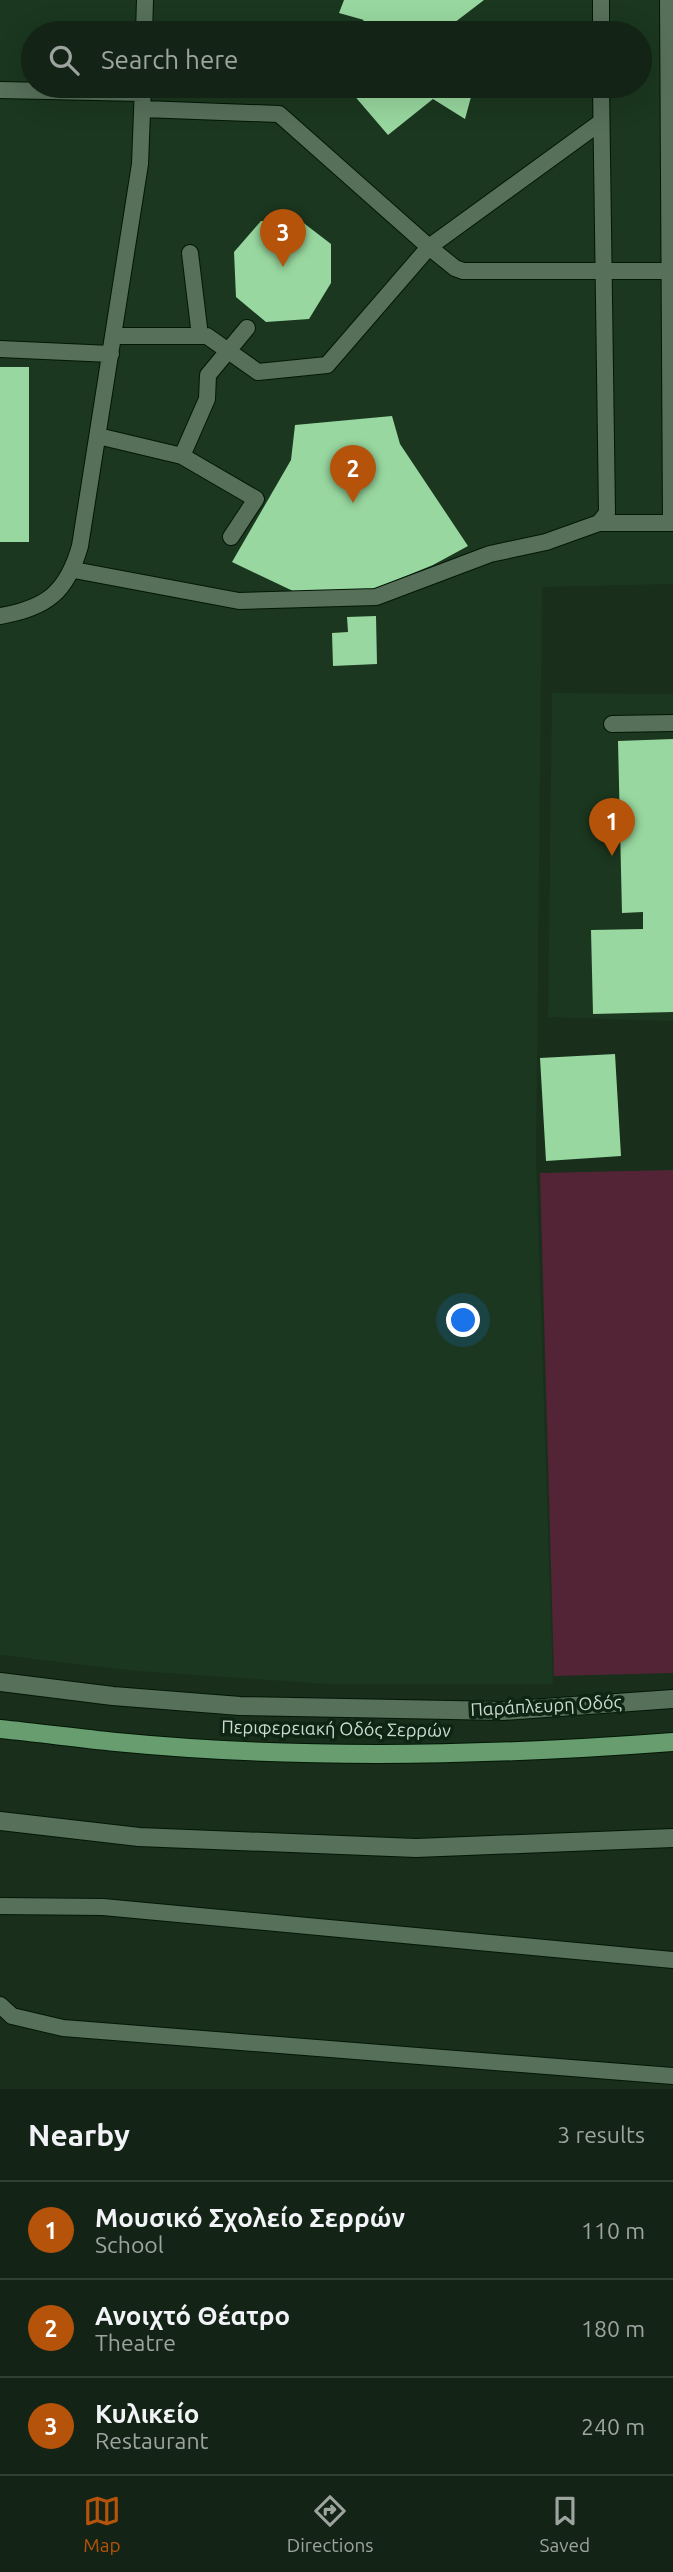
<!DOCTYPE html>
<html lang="en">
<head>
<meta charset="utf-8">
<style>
	body { margin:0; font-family:Ubuntu,sans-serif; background:#202f22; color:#f1f3f6 }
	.you { position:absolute; left:464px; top:1321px; width:24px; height:24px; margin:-18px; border:5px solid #fff; border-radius:50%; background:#1a73e8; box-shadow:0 0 0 10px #1a73e833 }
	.badge { display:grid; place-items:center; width:46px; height:46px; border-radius:50%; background:#b45309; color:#fff; font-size:23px; font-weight:700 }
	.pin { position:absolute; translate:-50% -58px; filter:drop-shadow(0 2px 4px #0008) }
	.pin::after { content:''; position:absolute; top:37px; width:24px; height:21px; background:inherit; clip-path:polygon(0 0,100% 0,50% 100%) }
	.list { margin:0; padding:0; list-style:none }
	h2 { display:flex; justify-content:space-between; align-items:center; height:91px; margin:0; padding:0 28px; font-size:30px }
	h2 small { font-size:23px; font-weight:400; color:#9da4a0 }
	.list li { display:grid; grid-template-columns:46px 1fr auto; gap:21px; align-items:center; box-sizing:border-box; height:98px; padding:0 28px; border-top:2px solid #324034 }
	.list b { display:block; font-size:26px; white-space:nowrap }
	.list p { margin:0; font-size:23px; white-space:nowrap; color:#9da4a0 }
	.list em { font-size:23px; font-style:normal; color:#9da4a0 }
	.icon { flex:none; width:38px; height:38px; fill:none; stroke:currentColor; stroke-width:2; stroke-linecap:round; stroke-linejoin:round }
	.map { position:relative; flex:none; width:673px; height:2089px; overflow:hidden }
	.search { position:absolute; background:#132315; box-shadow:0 7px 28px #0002; left:21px; right:21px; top:21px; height:77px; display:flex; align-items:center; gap:18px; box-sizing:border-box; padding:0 24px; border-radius:38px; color:#9da4a0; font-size:26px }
	.sheet { height:385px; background:#132315 }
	nav { display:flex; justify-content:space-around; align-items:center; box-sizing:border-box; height:98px; border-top:2px solid #324034; background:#132315; font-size:19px; color:#9da4a0 }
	nav a { display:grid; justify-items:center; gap:4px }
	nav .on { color:#b45309 }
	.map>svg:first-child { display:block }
	.built { fill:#1b371f; fill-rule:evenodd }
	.green { fill:#532435 }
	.building { fill:#98d79f }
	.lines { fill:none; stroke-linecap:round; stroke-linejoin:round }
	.service-casing { stroke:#031706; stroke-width:18 }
	.tertiary-casing { stroke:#031706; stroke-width:20 }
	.primary-casing { stroke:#031706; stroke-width:20 }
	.service { stroke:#57705a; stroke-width:16 }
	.tertiary { stroke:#57705a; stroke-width:18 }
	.primary { stroke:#689d6f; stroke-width:18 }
	.labels { text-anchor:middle; stroke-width:7; stroke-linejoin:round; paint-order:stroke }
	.street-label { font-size:18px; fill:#cddace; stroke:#0f2513 }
</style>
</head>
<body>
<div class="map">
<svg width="673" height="2089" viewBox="0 0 673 2089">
	<rect width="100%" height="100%" fill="#192f1c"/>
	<path class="built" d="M 0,0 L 673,0 L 673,584 L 542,587 L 536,1158 L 553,1684 L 328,1684 L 137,1671 L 0,1655 ZM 33,33 L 640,33 L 640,86 L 33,86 Z
		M 552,693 L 673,694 L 673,1021 L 548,1017 Z"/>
	<path class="green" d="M 673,1170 L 673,1673 L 554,1676 L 540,1173 Z"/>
	<path class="building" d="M 344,0 L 484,0 L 450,26 L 459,33 L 349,33 L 364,20 L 339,13 Z
		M 346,86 L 474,86 L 465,119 L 433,99 L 388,135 Z
		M 261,221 L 301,221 L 331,244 L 331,283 L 309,319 L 266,322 L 236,297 L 234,252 Z
		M 0,367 L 29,367 L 29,542 L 0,542 Z
		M 392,416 L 400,444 L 468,546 L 433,565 L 377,588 L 332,595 L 293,591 L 232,562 L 291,460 L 295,425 Z
		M 376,616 L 377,664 L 333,666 L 332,633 L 348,632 L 347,617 Z
		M 673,739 L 673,1012 L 593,1014 L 591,930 L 643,929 L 643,912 L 622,913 L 618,741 Z
		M 615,1054 L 621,1156 L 546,1161 L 540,1058 Z"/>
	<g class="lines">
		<defs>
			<path id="service" d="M 601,0 L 601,33
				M 668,0 L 671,523
				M 144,33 L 145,0
				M 0,90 L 143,93
				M 143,109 L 279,114 L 429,247 L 455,268 L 463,271 L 673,271
				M 190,253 L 200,336
				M 113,336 L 207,336 L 258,372 L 327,365 L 429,247 L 601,122
				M 0,349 L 111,354
				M 98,436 L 182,456
				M 599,523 L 673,523
				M 231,537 L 256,499 L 182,456 L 207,399 L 208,375 L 247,328
				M 74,570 L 239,601 L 376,597 L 490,554 L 546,542 L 599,523 L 607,513 L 601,86
				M 0,616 C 47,608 67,592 80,546 L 140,164 L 143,86
				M 612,724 L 673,723
				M 0,1906 L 103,1907 L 673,1960
				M 0,2005 L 12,2016 L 63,2028 L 673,2076"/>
			<path id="tertiary" d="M 0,1682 L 113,1696 L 240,1706 L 503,1711 L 673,1699
				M 0,1821 L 139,1837 L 416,1848 L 673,1838"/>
			<path id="primary" d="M 0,1729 C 39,1733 77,1738 116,1742 C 300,1760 489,1756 673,1742"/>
		</defs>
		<use href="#service" class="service-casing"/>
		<use href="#tertiary" class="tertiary-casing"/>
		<use href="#primary" class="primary-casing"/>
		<use href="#service" class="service"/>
		<use href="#tertiary" class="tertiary"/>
		<use href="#primary" class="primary"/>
	</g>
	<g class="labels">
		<g class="street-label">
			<text transform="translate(546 1706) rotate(-3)" y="6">Παράπλευρη Οδός</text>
			<text transform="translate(336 1729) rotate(1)" y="6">Περιφερειακή Οδός Σερρών</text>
		</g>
	</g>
</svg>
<div class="you"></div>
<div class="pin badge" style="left:612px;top:856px">1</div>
<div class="pin badge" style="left:353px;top:503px">2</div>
<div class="pin badge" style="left:283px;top:267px">3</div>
<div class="search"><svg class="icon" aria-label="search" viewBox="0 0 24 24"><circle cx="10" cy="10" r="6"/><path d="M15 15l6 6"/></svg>Search here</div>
</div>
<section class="sheet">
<h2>Nearby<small>3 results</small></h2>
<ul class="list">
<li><span class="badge">1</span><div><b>Μουσικό Σχολείο Σερρών</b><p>School</p></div><em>110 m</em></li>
<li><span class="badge">2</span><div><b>Ανοιχτό Θέατρο</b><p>Theatre</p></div><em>180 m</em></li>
<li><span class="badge">3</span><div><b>Κυλικείο</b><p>Restaurant</p></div><em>240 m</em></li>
</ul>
</section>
<nav>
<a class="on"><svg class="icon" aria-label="map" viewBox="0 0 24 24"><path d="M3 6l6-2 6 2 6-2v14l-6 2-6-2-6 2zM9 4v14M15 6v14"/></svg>Map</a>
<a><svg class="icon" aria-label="directions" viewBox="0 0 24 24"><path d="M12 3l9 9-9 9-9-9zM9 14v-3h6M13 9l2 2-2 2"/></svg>Directions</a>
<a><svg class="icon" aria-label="saved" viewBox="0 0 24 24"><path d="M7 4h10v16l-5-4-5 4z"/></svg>Saved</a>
</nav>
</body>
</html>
